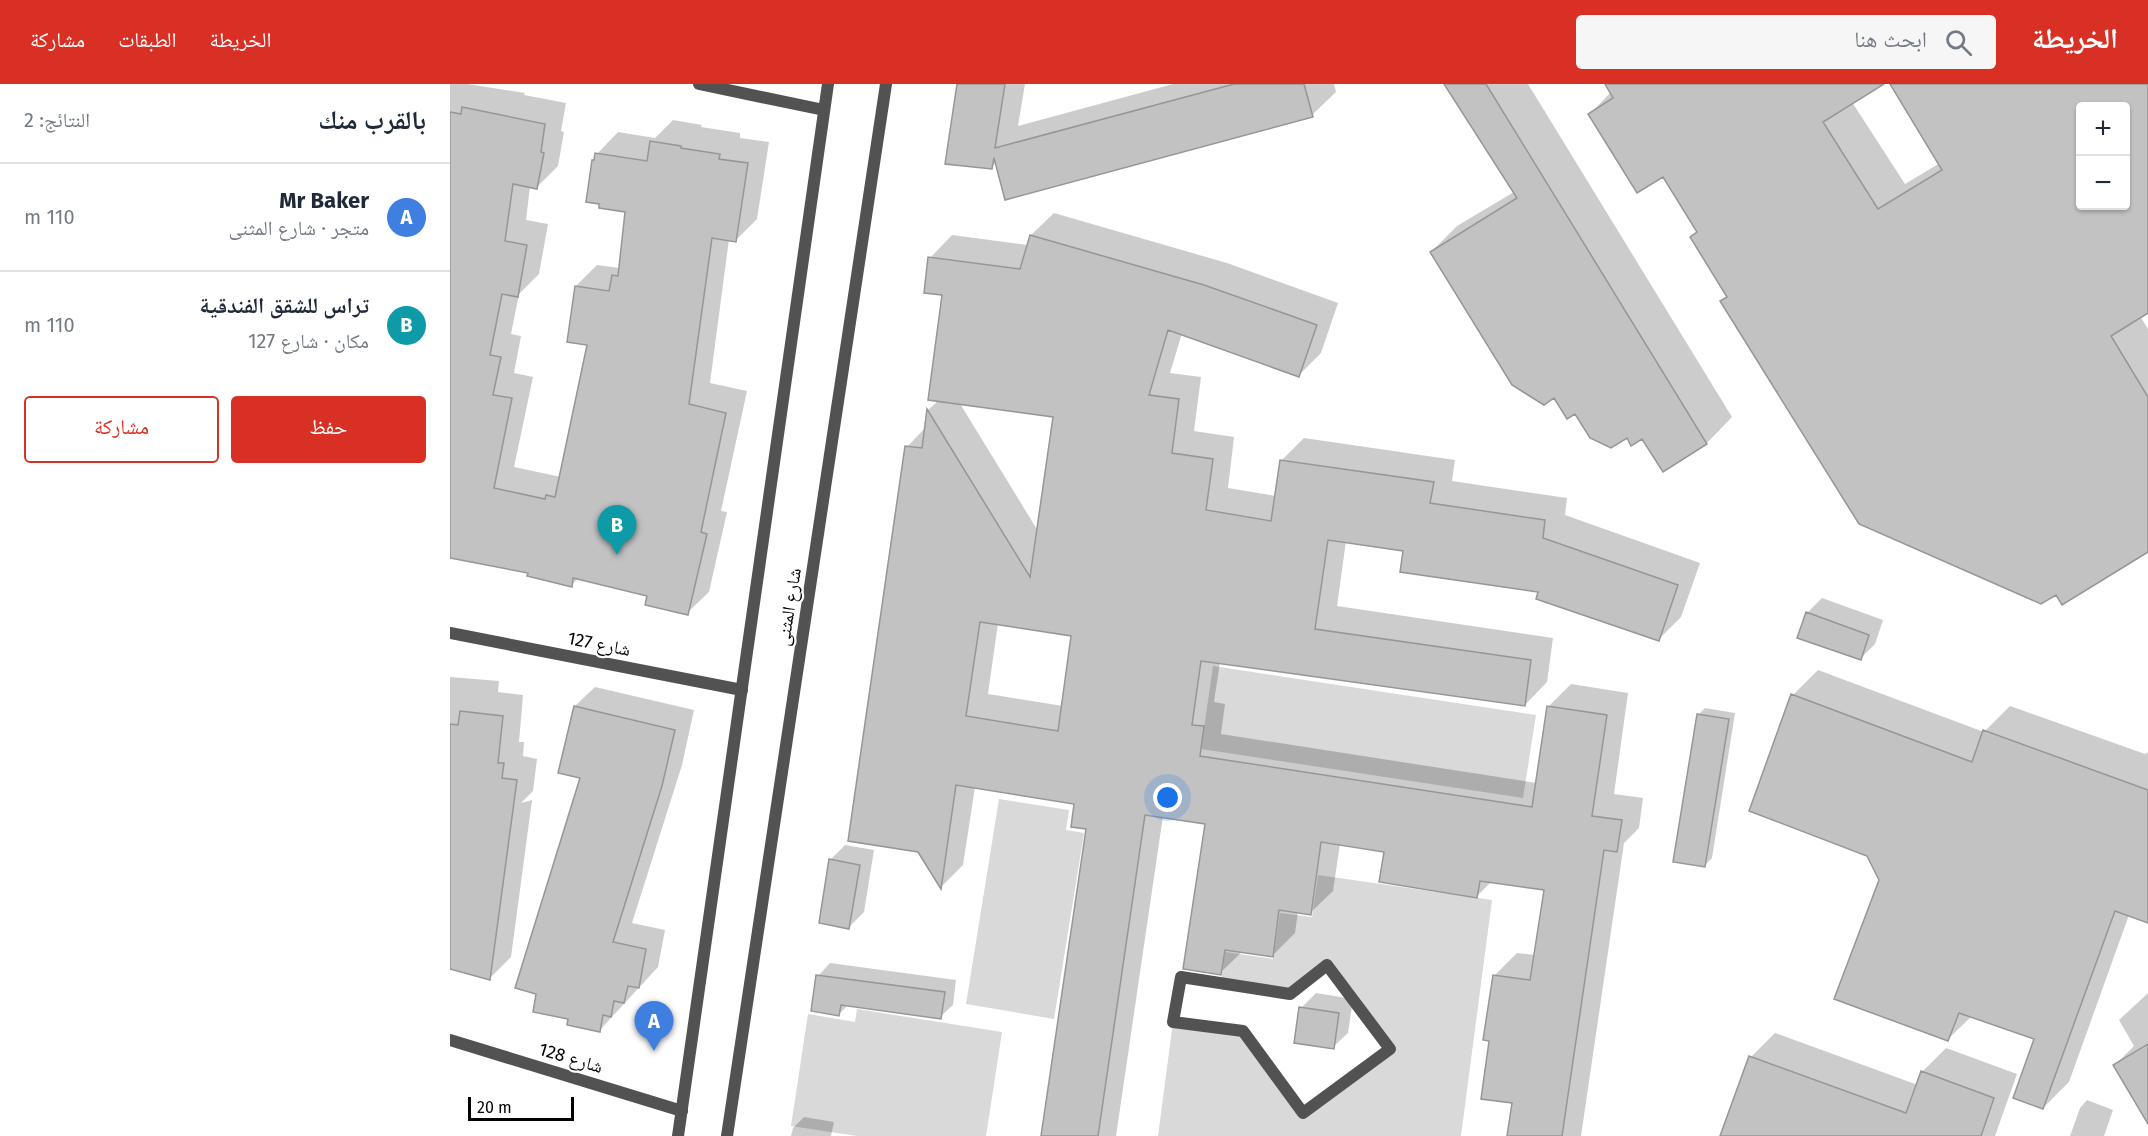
<!DOCTYPE html>
<html lang="ar">
<head>
<meta charset="utf-8">
<style>
	body { margin:0; font-family:"Fira Sans","Noto Naskh Arabic",sans-serif; background:#f6f6f7; color:#1f2937; direction:rtl }
	.controls { position:absolute; right:18px; top:18px; display:grid; overflow:hidden; border-radius:6px; box-shadow:0 2px 4px #0004 }
	.controls button { width:54px; height:54px; display:grid; place-items:center; padding:0; border:0; border-bottom:2px solid #e0e1e3; background:#fff; color:#1f2937; font:30px sans-serif }
	.scale { position:absolute; left:18px; bottom:15px; width:106px; box-sizing:border-box; padding-left:6px; border:3px solid #000; border-top:0; font-size:16px; line-height:21px; white-space:nowrap; color:#000; -webkit-text-stroke:4px #fff; paint-order:stroke }
	.you { position:absolute; left:718px; top:714px; width:21px; height:21px; margin:-15px; border:4px solid #fff; border-radius:50%; background:#1a73e8; box-shadow:0 0 0 9px #1a73e833 }
	.badge { display:grid; place-items:center; width:39px; height:39px; border-radius:50%; background:#d93025; color:#fff; font-size:20px; font-weight:700 }
	.pin { position:absolute; translate:-50% -50px; filter:drop-shadow(0 2px 3px #0008) }
	.pin::after { content:''; position:absolute; top:32px; width:21px; height:18px; background:inherit; clip-path:polygon(0 0,100% 0,50% 100%) }
	.list { margin:0; padding:0; list-style:none }
	h2 { display:flex; justify-content:space-between; align-items:center; height:78px; margin:0; padding:0 24px; font-size:26px }
	h2 small { font-size:20px; font-weight:400; color:#747a83 }
	.list li { display:grid; grid-template-columns:39px 1fr auto; gap:18px; align-items:center; box-sizing:border-box; height:108px; padding:0 24px; border-top:2px solid #e0e1e3 }
	.list b { display:block; font-size:22px; white-space:nowrap }
	.list p { margin:0; font-size:20px; white-space:nowrap; color:#747a83 }
	.list em { font-size:20px; font-style:normal; color:#747a83 }
	.actions { display:flex; gap:12px; padding:18px 24px }
	.actions a { flex:1; padding:14px 0; border:2px solid #d93025; border-radius:6px; text-align:center; font-size:21px; color:#d93025 }
	.actions .main { background:#d93025; color:#fff }
	.icon { flex:none; width:33px; height:33px; fill:none; stroke:currentColor; stroke-width:2; stroke-linecap:round; stroke-linejoin:round }
	.map { position:relative; flex:none; width:1698px; height:1052px; overflow:hidden; direction:ltr }
	header { display:flex; align-items:center; gap:36px; box-sizing:border-box; height:84px; padding:0 30px; background:#d93025; color:#fff }
	header strong { font-size:28px }
	nav { display:flex; gap:33px; margin-inline-start:auto; font-size:21px }
	.search { width:420px; height:54px; background:#f6f6f7; display:flex; align-items:center; gap:15px; box-sizing:border-box; padding:0 21px; border-radius:6px; color:#747a83; font-size:22px }
	main { display:flex }
	aside { flex:1; background:#fff }
	.map>svg:first-child { display:block }
	.green { fill:#d9d9d9 }
	.shadow { fill:#0003; fill-rule:evenodd }
	.building { fill:#c2c2c2; stroke:#969696; stroke-width:1.5; fill-rule:evenodd }
	.lines { fill:none; stroke-linecap:round; stroke-linejoin:round }
	.pedestrian { stroke:#525252; stroke-width:12 }
	.minor { stroke:#525252; stroke-width:12 }
	.tertiary { stroke:#525252; stroke-width:12 }
	.labels { text-anchor:middle; stroke-width:4.5; stroke-linejoin:round; paint-order:stroke }
	.street-label { font-size:18px; fill:#000; stroke:#fff }
</style>
</head>
<body>
<header>
<strong>الخريطة</strong>
<div class="search"><svg class="icon" aria-label="search" viewBox="0 0 24 24"><circle cx="10" cy="10" r="6"/><path d="M15 15l6 6"/></svg>ابحث هنا</div>
<nav><a>الخريطة</a><a>الطبقات</a><a>مشاركة</a></nav>
</header>
<main>
<div class="map">
<svg width="1698" height="1052" viewBox="0 0 1698 1052">
	<rect width="100%" height="100%" fill="#fff"/>
	<path class="green" d="M 763,582 L 1086,631 L 1073,714 L 751,665 Z
		M 549,715 L 619,726 L 616,746 L 634,749 L 604,935 L 516,920 Z
		M 868,791 L 1042,816 L 1011,1052 L 708,1052 L 723,938 L 793,947 L 853,1029 L 940,965 L 877,881 L 840,910 L 771,899 L 775,868 L 823,875 L 830,829 L 862,833 Z
		M 407,925 L 552,948 L 536,1052 L 407,1052 L 341,1042 L 358,930 L 405,938 Z"/>
	<path class="shadow" d="M 0,0 L 18,0 L 75,9 L 74,11 L 116,19 L 111,47 L 114,48 L 108,82 L 87,103 L 80,102 L 76,136 L 98,140 L 89,190 L 69,210 L 61,250 L 71,252 L 64,289 L 83,293 L 64,383 L 111,393 L 139,260 L 126,202 L 147,181 L 170,184 L 177,127 L 144,76 L 147,70 L 168,48 L 205,54 L 223,36 L 252,41 L 251,43 L 290,49 L 290,54 L 319,58 L 307,135 L 286,156 L 279,155 L 260,299 L 297,307 L 271,427 L 277,428 L 259,508 L 237,529 L 199,511 L 129,494 L 121,501 L 79,488 L 0,472 Z
		M 508,0 L 575,0 L 568,42 L 723,0 L 884,0 L 886,8 L 862,31 L 546,78 L 541,83 Z
		M 996,0 L 1078,0 L 1282,333 L 1257,359 L 1213,386 L 1193,353 L 1177,352 L 1125,328 L 1105,312 L 981,168 L 1007,142 L 1064,108 Z
		M 1156,0 L 1431,0 L 1402,18 L 1455,100 L 1490,79 L 1441,0 L 1698,0 L 1698,227 L 1690,232 L 1698,245 L 1698,466 L 1606,509 L 1272,218 L 1278,212 L 1242,153 L 1248,147 L 1213,91 L 1140,30 L 1161,8 ZM 1630,22 L 1676,22 L 1676,122 L 1630,122 Z
		M 604,129 L 777,179 L 888,219 L 871,269 L 849,291 L 732,249 L 720,289 L 751,293 L 744,347 L 784,353 L 778,404 L 826,412 L 831,377 L 854,354 L 1005,376 L 1002,397 L 1117,414 L 1115,431 L 1250,479 L 1231,533 L 1208,556 L 1090,507 L 955,465 L 896,457 L 887,522 L 1103,554 L 1097,598 L 1075,621 L 770,578 L 764,618 L 775,620 L 771,650 L 1087,699 L 1098,623 L 1121,600 L 1178,609 L 1164,710 L 1193,714 L 1189,744 L 1174,759 L 1131,1052 L 1059,1052 L 1064,1018 L 1040,956 L 1045,891 L 1067,869 L 1086,871 L 1096,805 L 1042,797 L 1027,812 L 935,767 L 890,760 L 883,807 L 860,829 L 848,827 L 845,849 L 822,872 L 793,867 L 770,889 L 756,739 L 713,732 L 666,1052 L 592,1052 L 637,744 L 626,719 L 525,703 L 513,781 L 491,803 L 469,767 L 457,363 L 476,343 L 478,326 L 489,316 L 493,210 L 480,174 L 502,151 L 578,161 L 581,151 ZM 509,318 L 604,332 L 588,447 ZM 548,539 L 623,550 L 613,622 L 538,610 Z
		M 1372,514 L 1433,536 L 1425,560 L 1410,575 L 1357,529 Z
		M 1368,586 L 1534,648 L 1560,622 L 1695,670 L 1698,668 L 1698,837 L 1679,831 L 1619,998 L 1593,1024 L 1586,954 L 1522,932 L 1498,955 L 1430,796 L 1343,611 Z
		M 0,593 L 49,597 L 48,608 L 73,611 L 69,658 L 74,658 L 73,672 L 87,675 L 83,707 L 71,719 L 82,716 L 61,873 L 39,895 L 0,884 Z
		M 145,603 L 244,626 L 232,681 L 182,839 L 215,846 L 208,883 L 149,947 L 125,622 Z
		M 1255,624 L 1285,629 L 1262,774 L 1255,781 L 1248,631 Z
		M 395,761 L 424,766 L 414,828 L 399,843 L 380,776 Z
		M 380,879 L 506,896 L 503,921 L 490,933 L 398,921 L 389,930 L 368,892 Z
		M 866,909 L 903,915 L 898,949 L 883,963 L 851,924 Z
		M 1698,909 L 1698,1037 L 1665,981 L 1684,962 L 1669,936 Z
		M 1325,949 L 1468,1001 L 1472,988 L 1496,964 L 1567,990 L 1545,1052 L 1272,1052 L 1301,973 Z
		M 1637,1016 L 1663,1026 L 1654,1052 L 1620,1052 L 1630,1024 Z
		M 354,1033 L 384,1038 L 381,1052 L 341,1052 L 343,1044 Z"/>
	<path class="building" d="M 507,0 L 555,0 L 545,64 L 784,0 L 854,0 L 863,33 L 555,116 L 544,74 L 542,85 L 495,80 Z
		M 994,0 L 1036,0 L 1257,360 L 1213,388 L 1192,355 L 1181,362 L 1177,354 L 1161,364 L 1140,354 L 1125,330 L 1117,335 L 1104,314 L 1094,321 L 1062,301 L 980,168 L 1067,114 Z
		M 1155,0 L 1434,0 L 1373,38 L 1428,125 L 1492,86 L 1440,0 L 1698,0 L 1698,229 L 1661,252 L 1698,313 L 1698,468 L 1612,521 L 1606,511 L 1591,520 L 1409,440 L 1270,217 L 1277,213 L 1240,153 L 1247,148 L 1213,93 L 1187,109 L 1138,30 L 1163,14 ZM 1630,22 L 1676,22 L 1676,122 L 1630,122 Z
		M 12,23 L 95,40 L 91,68 L 94,69 L 87,105 L 63,100 L 55,157 L 77,161 L 68,213 L 52,210 L 40,271 L 51,273 L 43,311 L 62,314 L 44,404 L 95,415 L 96,411 L 105,413 L 137,261 L 117,258 L 125,202 L 159,207 L 162,191 L 168,192 L 175,128 L 149,124 L 149,120 L 136,118 L 142,76 L 144,76 L 145,69 L 197,77 L 200,57 L 231,62 L 231,64 L 270,70 L 269,75 L 298,79 L 286,158 L 262,154 L 239,320 L 276,329 L 251,448 L 257,450 L 238,531 L 195,521 L 197,512 L 123,494 L 122,503 L 77,492 L 78,489 L 0,474 L 0,28 L 11,30 Z
		M 580,151 L 754,201 L 867,241 L 849,293 L 718,246 L 699,311 L 729,315 L 722,369 L 763,375 L 756,426 L 821,437 L 830,376 L 984,398 L 980,419 L 1095,436 L 1093,454 L 1228,501 L 1209,557 L 1086,515 L 1088,508 L 950,488 L 953,467 L 878,456 L 865,545 L 1081,576 L 1075,622 L 751,577 L 742,641 L 754,642 L 750,672 L 1082,723 L 1097,622 L 1157,631 L 1142,732 L 1172,736 L 1167,768 L 1154,766 L 1112,1052 L 1057,1052 L 1062,1019 L 1031,1015 L 1039,957 L 1033,956 L 1043,891 L 1080,896 L 1094,806 L 1030,797 L 1027,814 L 929,798 L 934,768 L 871,758 L 861,831 L 829,826 L 823,873 L 775,866 L 771,891 L 733,885 L 755,740 L 695,731 L 648,1052 L 591,1052 L 636,745 L 621,743 L 624,720 L 506,701 L 491,805 L 468,768 L 398,757 L 455,362 L 472,364 L 477,325 L 580,493 L 603,333 L 478,316 L 492,211 L 474,209 L 478,173 L 570,185 ZM 530,538 L 621,552 L 608,647 L 516,632 Z
		M 1356,528 L 1419,551 L 1411,576 L 1347,554 Z
		M 1341,610 L 1522,678 L 1533,646 L 1698,706 L 1698,839 L 1665,827 L 1593,1025 L 1563,1014 L 1584,955 L 1509,929 L 1498,957 L 1384,915 L 1429,796 L 1417,772 L 1299,727 Z
		M 124,622 L 225,646 L 212,702 L 163,858 L 196,865 L 189,904 L 178,902 L 174,919 L 164,917 L 161,933 L 153,931 L 150,948 L 117,941 L 118,935 L 83,928 L 86,910 L 65,904 L 130,694 L 108,689 Z
		M 10,627 L 53,632 L 48,679 L 54,679 L 52,694 L 67,696 L 40,896 L 0,885 L 0,640 L 8,641 Z
		M 1247,630 L 1279,635 L 1255,783 L 1223,778 Z
		M 379,775 L 410,781 L 399,845 L 369,839 Z
		M 366,891 L 495,908 L 491,935 L 391,921 L 389,932 L 361,927 Z
		M 849,923 L 889,929 L 884,965 L 844,959 Z
		M 1698,960 L 1698,1040 L 1663,981 Z
		M 1299,972 L 1456,1029 L 1471,987 L 1544,1014 L 1531,1052 L 1270,1052 Z"/>
	<g class="lines">
		<path class="pedestrian" d="M 877,881 L 940,965 L 853,1029 L 793,947 L 723,938 L 731,893 L 840,910 Z"/>
		<path class="minor" d="M 249,0 L 374,26
			M 0,549 L 292,606
			M 0,956 L 232,1027"/>
		<path class="tertiary" d="M 228,1052 L 378,0
			M 277,1052 L 436,0"/>
	</g>
	<g class="labels">
		<g class="street-label">
			<text transform="translate(339 523) rotate(-81)" y="6">شارع المثنى</text>
			<text transform="translate(149 560) rotate(11)" y="6">شارع 127</text>
			<text transform="translate(121 974) rotate(17)" y="6">شارع 128</text>
		</g>
	</g>
</svg>
<div class="controls">
<button>+</button>
<button>−</button>
</div>
<div class="scale">20 m</div>
<div class="you"></div>
<div class="pin badge" style="left:204px;top:967px;background:#3f7fe0">A</div>
<div class="pin badge" style="left:167px;top:471px;background:#0f9aa8">B</div>
</div>
<aside>
<h2>بالقرب منك<small>النتائج: 2</small></h2>
<ul class="list">
<li><span class="badge" style="background:#3f7fe0">A</span><div><b>Mr Baker</b><p>متجر · شارع المثنى</p></div><em>110 m</em></li>
<li><span class="badge" style="background:#0f9aa8">B</span><div><b>تراس للشقق الفندقية</b><p>مكان · شارع 127</p></div><em>110 m</em></li>
</ul>
<div class="actions"><a class="main">حفظ</a><a>مشاركة</a></div>
</aside>
</main>
</body>
</html>
